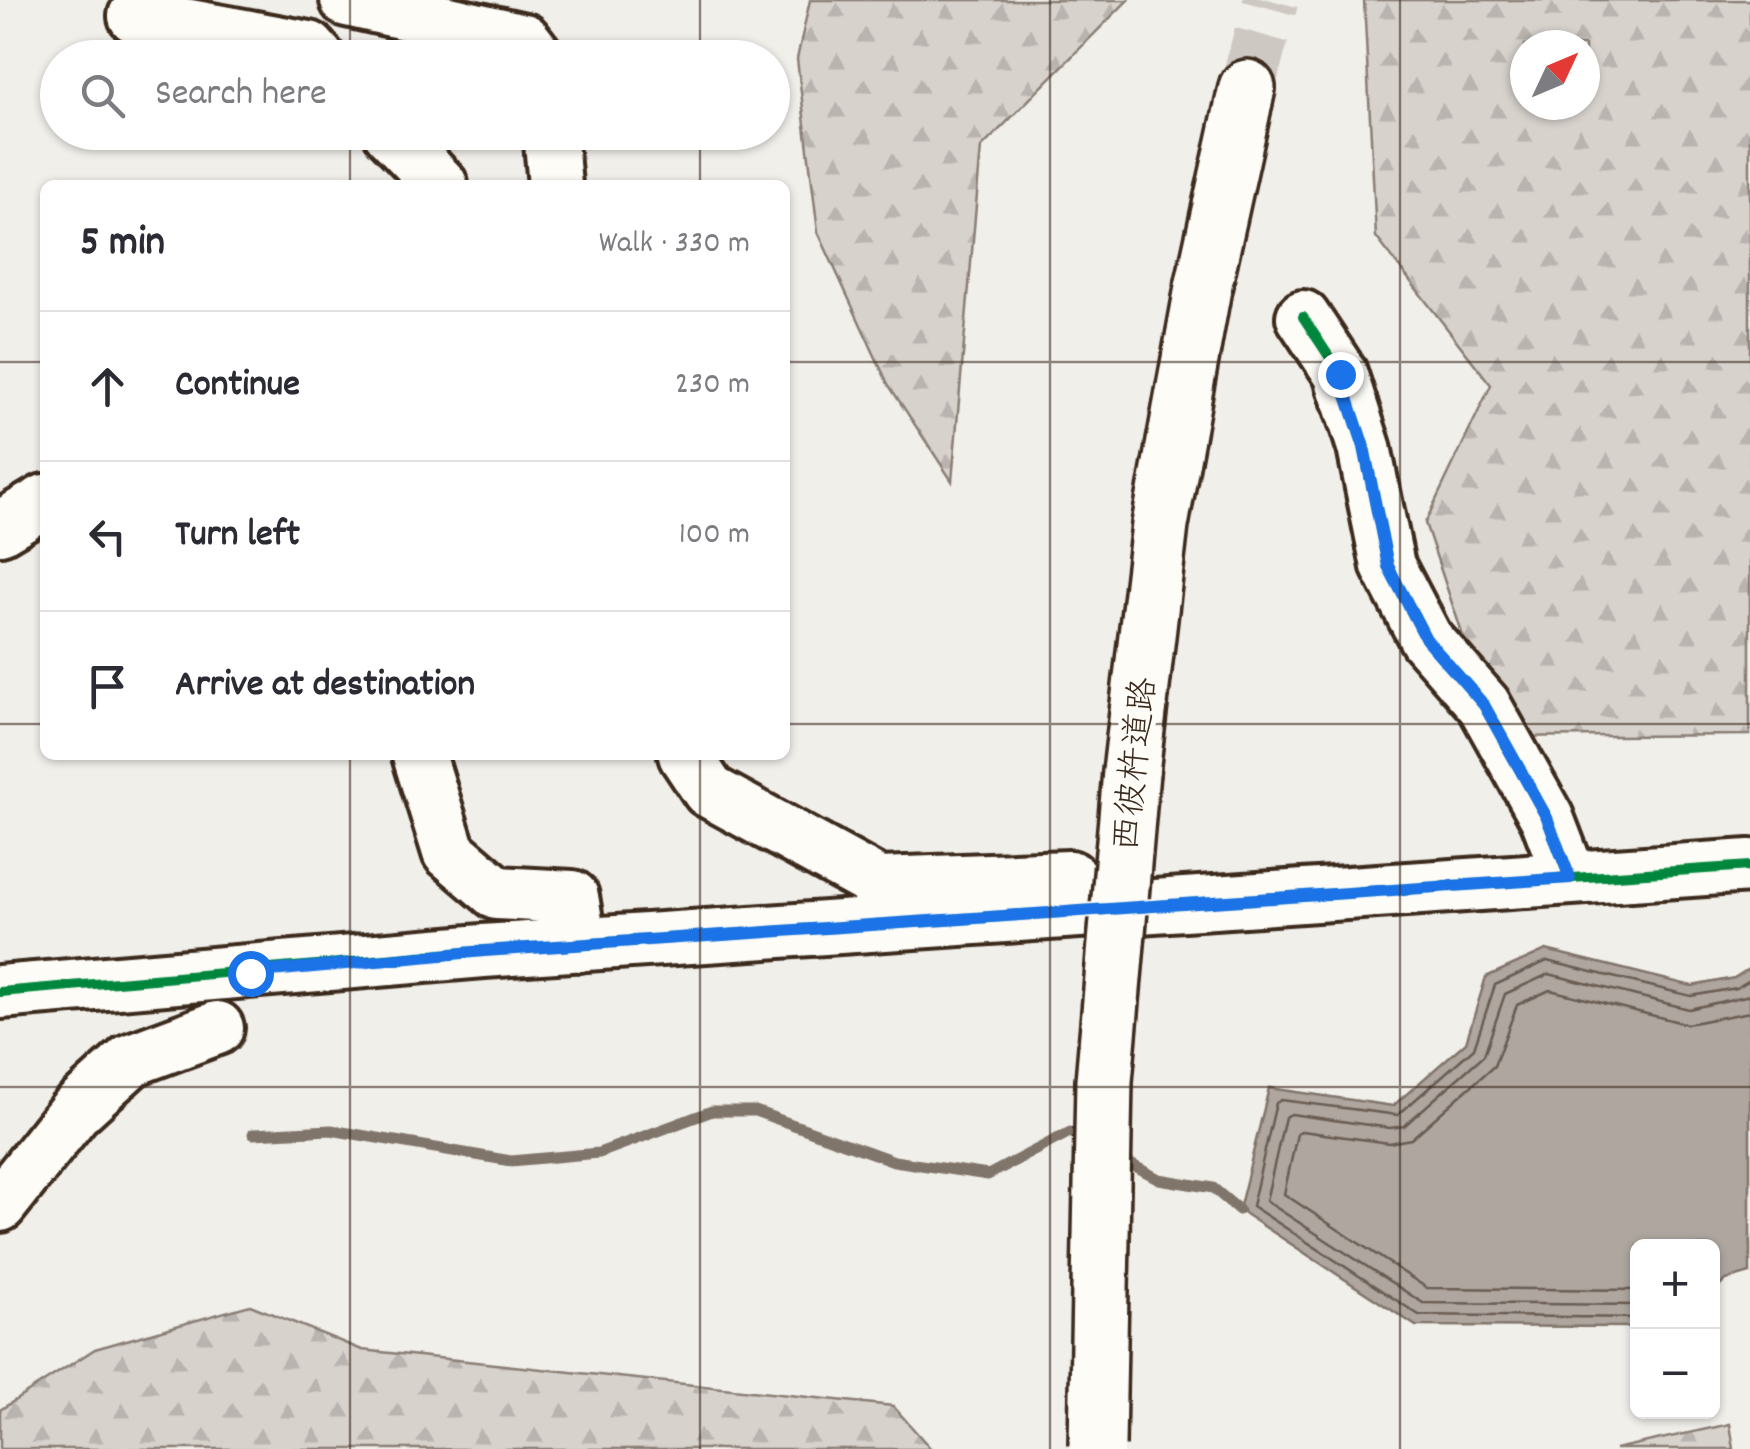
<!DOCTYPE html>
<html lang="en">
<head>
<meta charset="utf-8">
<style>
	body { margin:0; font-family:Dekko,"Klee One",sans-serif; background:#f2f2f3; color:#2b2b33 }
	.controls { position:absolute; right:30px; bottom:30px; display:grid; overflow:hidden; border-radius:15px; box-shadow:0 2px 8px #0004 }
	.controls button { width:90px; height:90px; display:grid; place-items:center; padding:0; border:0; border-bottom:2px solid #e1e1e2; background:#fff; color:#2b2b33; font:50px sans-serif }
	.compass { position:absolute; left:1510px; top:30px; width:90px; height:90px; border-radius:50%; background:#fff; box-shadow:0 2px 8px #0004; rotate:46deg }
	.stop { position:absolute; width:30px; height:30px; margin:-22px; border:8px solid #1a73e8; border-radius:50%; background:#fff }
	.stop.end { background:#1a73e8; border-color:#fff; box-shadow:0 2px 10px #0008 }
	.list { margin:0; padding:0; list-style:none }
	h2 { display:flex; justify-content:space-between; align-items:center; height:130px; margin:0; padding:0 40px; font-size:42px }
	h2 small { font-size:32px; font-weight:400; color:#7c7c81 }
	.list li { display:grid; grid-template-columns:65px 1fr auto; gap:30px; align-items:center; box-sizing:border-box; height:150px; padding:0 40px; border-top:2px solid #e1e1e2 }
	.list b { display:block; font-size:38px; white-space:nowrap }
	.list em { font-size:32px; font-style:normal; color:#7c7c81 }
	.icon { flex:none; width:55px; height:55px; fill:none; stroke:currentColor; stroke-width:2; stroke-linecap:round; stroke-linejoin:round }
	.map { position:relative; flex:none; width:1750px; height:1449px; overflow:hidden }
	.search { position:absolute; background:#fff; box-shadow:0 2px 8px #0004; left:40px; top:40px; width:750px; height:110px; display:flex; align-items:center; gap:25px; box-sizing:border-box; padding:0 35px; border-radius:55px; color:#7c7c81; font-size:38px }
	.panel { position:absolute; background:#fff; box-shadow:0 2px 8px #0004; left:40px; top:180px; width:750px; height:580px; border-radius:15px }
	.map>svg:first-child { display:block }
	.forest { fill:url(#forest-firs); stroke:#897e75; stroke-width:2.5; fill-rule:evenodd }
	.water { fill:#aea69f; stroke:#80746b; stroke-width:2.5 }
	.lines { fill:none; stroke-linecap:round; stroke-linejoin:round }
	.shore { stroke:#695c52; stroke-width:2.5 }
	.stream { stroke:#80746b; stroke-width:11 }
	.highway-tunnel { stroke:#cdc8c1; stroke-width:55; stroke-dasharray:55 28; stroke-linecap:butt }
	.minor-casing { stroke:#3b2a1e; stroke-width:60 }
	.highway-casing { stroke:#3b2a1e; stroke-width:62 }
	.minor { stroke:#fdfcf7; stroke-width:52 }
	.highway { stroke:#fdfcf7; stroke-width:55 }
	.highway-bridge-casing { stroke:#3b2a1e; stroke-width:62; stroke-linecap:butt }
	.highway-bridge { stroke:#fdfcf7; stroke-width:55 }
	.cycleway-casing { stroke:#fdfcf7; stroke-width:16 }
	.cycleway { stroke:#00873e; stroke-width:10 }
	.route { stroke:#1a73e8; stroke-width:12 }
	.grid { fill:none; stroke:#3b2a1e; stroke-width:2.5; stroke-opacity:0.55 }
	.labels { text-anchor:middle; stroke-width:10; stroke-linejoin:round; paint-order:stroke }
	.street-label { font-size:35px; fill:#3b2a1e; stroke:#fdfcf7 }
</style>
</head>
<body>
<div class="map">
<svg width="1750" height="1449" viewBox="0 0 1750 1449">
	<defs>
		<pattern id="forest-firs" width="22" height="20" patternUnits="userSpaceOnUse" patternTransform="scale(2.5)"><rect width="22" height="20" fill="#d7d2cc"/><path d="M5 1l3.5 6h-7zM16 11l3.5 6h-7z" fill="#b9b4af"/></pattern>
	</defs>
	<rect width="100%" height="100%" fill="#f1efea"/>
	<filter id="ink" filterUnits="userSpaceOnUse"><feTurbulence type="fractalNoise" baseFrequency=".01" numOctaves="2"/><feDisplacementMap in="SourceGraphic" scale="20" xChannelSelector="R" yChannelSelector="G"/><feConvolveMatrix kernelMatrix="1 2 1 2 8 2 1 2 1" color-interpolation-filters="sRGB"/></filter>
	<g filter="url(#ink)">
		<path class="forest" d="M 810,0 L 1128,0 L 981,148 L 952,481 L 888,384 L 818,232 L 797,59 Z
			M 1364,0 L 1750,0 L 1750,735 L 1497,737 L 1425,523 L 1491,385 L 1376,237 ZM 1525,45 L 1585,45 L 1585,105 L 1525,105 Z
			M 250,1305 L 362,1350 L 893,1406 L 931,1449 L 0,1449 L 0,1410 L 95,1349 Z
			M 1730,1424 L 1734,1449 L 1615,1449 Z"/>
		<path class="water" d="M 1546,950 L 1692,986 L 1734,978 L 1750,968 L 1750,1273 L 1726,1280 L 1713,1293 L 1712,1246 L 1638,1246 L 1637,1327 L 1416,1326 L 1239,1210 L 1269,1088 L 1393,1106 L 1466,1042 L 1486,977 Z"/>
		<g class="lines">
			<path class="shore" d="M 1638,1290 L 1427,1288 L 1284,1194 L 1297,1134 L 1302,1131 L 1389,1143 L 1411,1139 L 1494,1066 L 1517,1005 L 1550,990 L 1687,1024 L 1750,1012
				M 1638,1305 L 1423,1303 L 1266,1201 L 1285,1117 L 1291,1114 L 1390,1128 L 1404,1126 L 1484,1055 L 1505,994 L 1549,974 L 1689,1009 L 1750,995
				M 1638,1318 L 1419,1315 L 1252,1206 L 1276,1103 L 1281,1100 L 1398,1115 L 1474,1048 L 1495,985 L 1547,961 L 1691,996 L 1736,988 L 1750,980"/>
			<path class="stream" d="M 253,1134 L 331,1130 L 511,1161 L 599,1153 L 712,1111 L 755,1111 L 894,1161 L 988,1175 L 1070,1132 L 1087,1141
				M 1116,1156 L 1159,1179 L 1213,1188 L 1239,1210"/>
			<path class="highway-tunnel" d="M 1247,88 L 1271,0"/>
			<defs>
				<path id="minor" d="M 347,0 L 524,40 L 538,58
					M 135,16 L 309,48 L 318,58
					M 390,132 L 441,185
					M 550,132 L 555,185
					M 1303,317 L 1340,373 L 1364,447 L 1388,566 L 1426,639 L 1484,705 L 1547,818 L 1570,878
					M 0,528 L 45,501
					M 419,755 L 449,852 L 497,893 L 572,897 L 580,945
					M 685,755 L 709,791 L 879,884 L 1070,877
					M 0,992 L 483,951 L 1750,866
					M 0,1205 L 74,1112 L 131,1060 L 217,1028"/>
				<path id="highway" d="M 1131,772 L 1160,525 L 1203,288 L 1247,88"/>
			</defs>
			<use href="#minor" class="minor-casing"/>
			<use href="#highway" class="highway-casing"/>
			<use href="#minor" class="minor"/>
			<use href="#highway" class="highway"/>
			<defs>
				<path id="highway-bridge" d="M 1097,1446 L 1104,1081 L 1131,772"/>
			</defs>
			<use href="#highway-bridge" class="highway-bridge-casing"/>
			<use href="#highway-bridge" class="highway-bridge"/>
			<defs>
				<path id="cycleway" d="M 1303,317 L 1340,373 L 1364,447 L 1388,566 L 1426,639 L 1484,705 L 1547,818 L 1570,878
					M 0,992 L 483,951 L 1750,866"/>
			</defs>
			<use href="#cycleway" class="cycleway-casing"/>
			<use href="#cycleway" class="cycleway"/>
		</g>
	</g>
	<g class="lines" filter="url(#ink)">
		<path class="route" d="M 250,973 L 484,951 L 1570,878 L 1547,818 L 1484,705 L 1426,639 L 1388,566 L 1364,447 L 1340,374"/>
	</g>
	<path class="grid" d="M 350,0 L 350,58M 700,0 L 700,58M 1050,0 L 1050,1449M 1400,0 L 1400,1449M 350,132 L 350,185M 700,132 L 700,185M 0,362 L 45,362M 785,362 L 1750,362M 0,724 L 45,724M 785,724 L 1750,724M 350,755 L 350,1449M 700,755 L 700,1449M 0,1087 L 1750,1087"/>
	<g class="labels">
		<g class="street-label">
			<text transform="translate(1133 764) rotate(-84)" y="12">西彼杵道路</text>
		</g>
	</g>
</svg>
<div class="controls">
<button>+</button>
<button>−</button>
</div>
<svg class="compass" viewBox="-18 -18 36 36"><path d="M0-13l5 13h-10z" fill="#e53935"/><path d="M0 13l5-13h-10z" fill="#7c7c81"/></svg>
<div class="stop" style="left:250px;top:973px"></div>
<div class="stop end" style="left:1340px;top:374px"></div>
<div class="search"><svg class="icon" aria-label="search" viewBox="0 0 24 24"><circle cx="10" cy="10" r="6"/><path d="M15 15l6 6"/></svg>Search here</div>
<section class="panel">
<h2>5 min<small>Walk · 330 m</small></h2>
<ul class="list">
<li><svg class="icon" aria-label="ahead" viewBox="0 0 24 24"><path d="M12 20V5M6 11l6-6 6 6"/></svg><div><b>Continue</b></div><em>230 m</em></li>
<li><svg class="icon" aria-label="left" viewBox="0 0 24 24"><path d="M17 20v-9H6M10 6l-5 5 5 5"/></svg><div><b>Turn left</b></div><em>100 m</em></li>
<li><svg class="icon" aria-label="arrive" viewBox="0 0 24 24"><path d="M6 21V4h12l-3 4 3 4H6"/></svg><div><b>Arrive at destination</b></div></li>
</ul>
</section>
</div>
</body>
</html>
